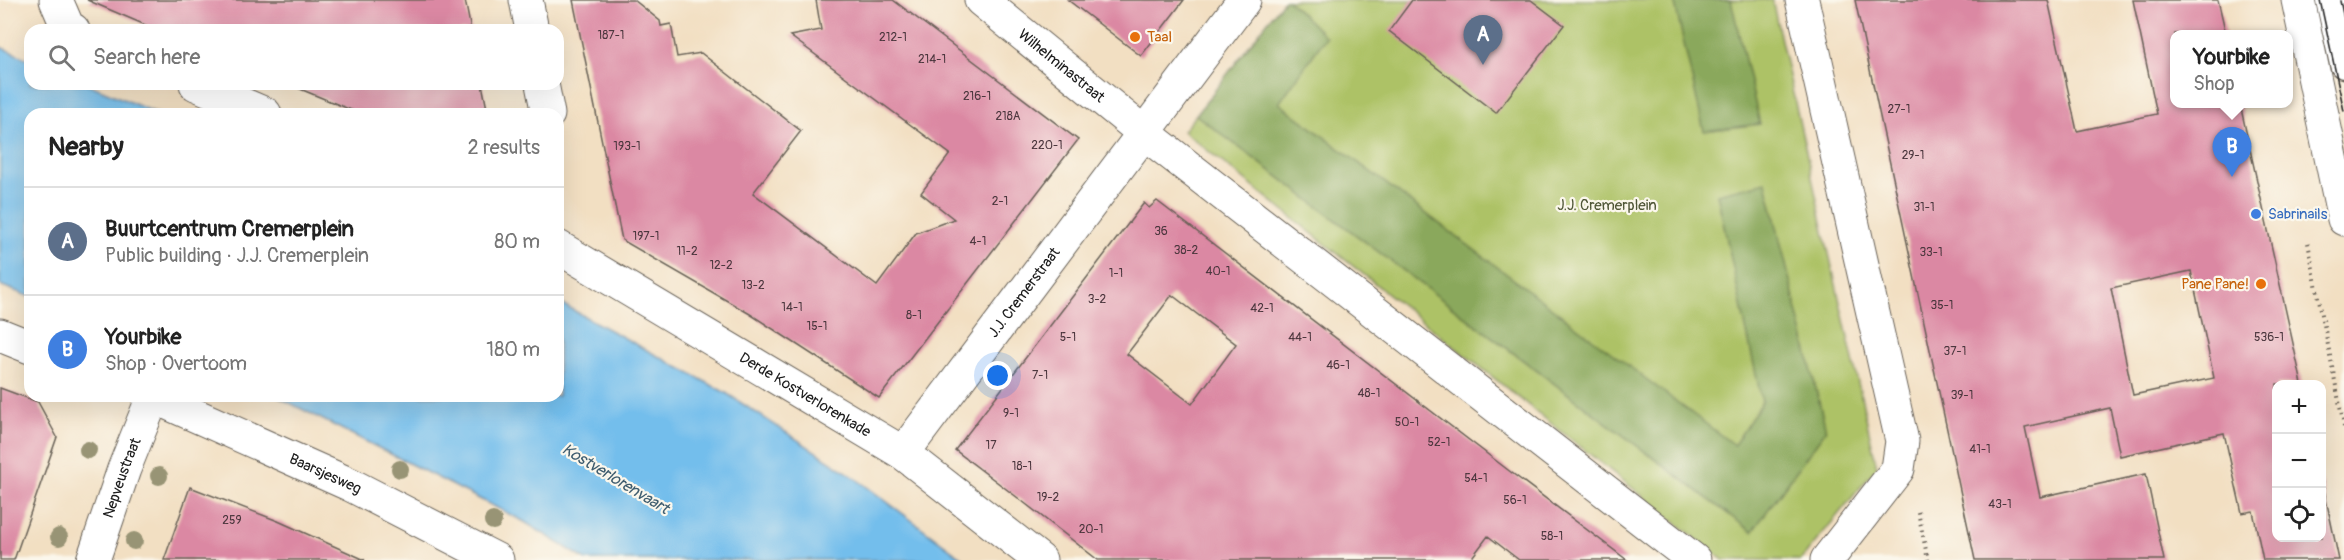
<!DOCTYPE html>
<html lang="en">
<head>
<meta charset="utf-8">
<style>
	body { margin:0; font-family:Pangolin,sans-serif; background:#f6f6f6; color:#222 }
	.controls { position:absolute; right:18px; bottom:18px; display:grid; overflow:hidden; border-radius:12px; box-shadow:0 6px 24px #0002 }
	.controls button { width:54px; height:54px; display:grid; place-items:center; padding:0; border:0; border-bottom:2px solid #e0e0e0; background:#fff; color:#222; font:30px sans-serif }
	.you { position:absolute; left:998px; top:376px; width:21px; height:21px; margin:-15px; border:4px solid #fff; border-radius:50%; background:#1a73e8; box-shadow:0 0 0 9px #1a73e833 }
	.badge { display:grid; place-items:center; width:39px; height:39px; border-radius:50%; background:#c8321e; color:#fff; font-size:20px; font-weight:700 }
	.pin { position:absolute; translate:-50% -50px; filter:drop-shadow(0 2px 3px #0008) }
	.pin::after { content:''; position:absolute; top:32px; width:21px; height:18px; background:inherit; clip-path:polygon(0 0,100% 0,50% 100%) }
	.popup { position:absolute; left:2170px; top:30px; width:123px; height:78px; box-sizing:border-box; display:grid; place-content:center; border-radius:12px; background:#fff; filter:drop-shadow(0 2px 4px #0005); font-size:20px; white-space:nowrap; color:#767676 }
	.popup b { font-size:22px; color:#222 }
	.popup::after { content:''; position:absolute; left:50%; top:100%; margin-left:-12px; border:12px solid transparent; border-top-color:#fff }
	.list { margin:0; padding:0; list-style:none }
	h2 { display:flex; justify-content:space-between; align-items:center; height:78px; margin:0; padding:0 24px; font-size:26px }
	h2 small { font-size:20px; font-weight:400; color:#767676 }
	.list li { display:grid; grid-template-columns:39px 1fr auto; gap:18px; align-items:center; box-sizing:border-box; height:108px; padding:0 24px; border-top:2px solid #e0e0e0 }
	.list b { display:block; font-size:22px; white-space:nowrap }
	.list p { margin:0; font-size:20px; white-space:nowrap; color:#767676 }
	.list em { font-size:20px; font-style:normal; color:#767676 }
	.icon { flex:none; width:33px; height:33px; fill:none; stroke:currentColor; stroke-width:2; stroke-linecap:round; stroke-linejoin:round }
	.map { position:relative; flex:none; width:2344px; height:560px; overflow:hidden }
	.search { position:absolute; background:#fff; box-shadow:0 6px 24px #0002; left:24px; top:24px; width:540px; height:66px; display:flex; align-items:center; gap:15px; box-sizing:border-box; padding:0 21px; border-radius:18px; color:#767676; font-size:22px }
	.panel { position:absolute; background:#fff; box-shadow:0 6px 24px #0002; left:24px; top:108px; width:540px; height:294px; border-radius:18px }
	.map>svg:first-child { display:block }
	.green { fill:#adc266; stroke:#646f41; stroke-width:1.5 }
	.forest { fill:#8aa85b; stroke:#53623c; stroke-width:1.5 }
	.water { fill:#73beec; stroke:#486d84; stroke-width:1.5 }
	.building { fill:#db88a3; fill-rule:evenodd }
	.lines { fill:none; stroke-linecap:round; stroke-linejoin:round }
	.lane-casing { stroke:#676056; stroke-width:31 }
	.street-casing { stroke:#676056; stroke-width:35 }
	.secondary-casing { stroke:#676056; stroke-width:35 }
	.path { stroke:#676056; stroke-width:4; stroke-dasharray:1.5 4.5; stroke-linecap:butt }
	.lane { stroke:#fff; stroke-width:28 }
	.street { stroke:#fff; stroke-width:33 }
	.secondary { stroke:#fff; stroke-width:33 }
	.tram { stroke:#1c1c1c; stroke-width:1.5 }
	.tree { fill:#989475 }
	.food-dot { fill:#e8710a; stroke:#fbf7ec; stroke-width:2 }
	.shop-dot { fill:#3f7fe0; stroke:#fbf7ec; stroke-width:2 }
	.labels { text-anchor:middle; stroke-width:4.5; stroke-linejoin:round; paint-order:stroke }
	.number-label { font-size:12px; fill:#4c373e }
	.food-label { font-size:15px; fill:#c56008; stroke:#fbf7ec; text-anchor:start }
	.street-label { font-size:15px; fill:#1c1c1c; stroke:#fbf7ec }
	.park-label { font-size:15px; fill:#4f5636; stroke:#fbf7ec }
	.shop-label { font-size:15px; fill:#366cbe; stroke:#fbf7ec; text-anchor:start }
	.water-label { font-size:16px; font-style:italic; fill:#3f5d6f; stroke:#fbf7ec }
</style>
</head>
<body>
<div class="map">
<svg width="2344" height="560" viewBox="0 0 2344 560">
	<rect width="100%" height="100%" fill="#fbf7ec"/>
	<filter id="ink" filterUnits="userSpaceOnUse"><feTurbulence type="fractalNoise" baseFrequency=".0167" numOctaves="2"/><feDisplacementMap in="SourceGraphic" scale="12" xChannelSelector="R" yChannelSelector="G"/><feConvolveMatrix kernelMatrix="1 2 1 2 8 2 1 2 1" color-interpolation-filters="sRGB"/></filter>
	<filter id="wash" filterUnits="userSpaceOnUse"><feTurbulence type="fractalNoise" baseFrequency=".008" numOctaves="4" result="noise"/><feDisplacementMap in="SourceGraphic" scale="24" xChannelSelector="R" yChannelSelector="G"/><feGaussianBlur stdDeviation="1.35" result="paint"/><feColorMatrix in="noise" values="0 0 0 0 0 0 0 0 0 0 0 0 0 0 0 0 0 1.4 0 .05"/><feComposite in="paint" operator="in"/></filter>
	<g filter="url(#wash)">
		<rect width="100%" height="100%" fill="#f2dfc2"/>
		<path class="green" d="M 1287,0 L 1772,0 L 1877,467 L 1801,560 L 1723,560 L 1183,131 Z"/>
		<path class="forest" d="M 1284,0 L 1288,0 L 1326,37 L 1279,103 L 1734,445 L 1762,402 L 1717,194 L 1766,182 L 1826,430 L 1752,532 L 1196,115 Z
			M 1674,0 L 1731,0 L 1760,124 L 1704,131 Z"/>
		<path class="water" d="M 0,47 L 30,60 L 30,84 L 88,84 L 158,114 L 30,114 L 30,297 L 0,285 Z
			M 558,302 L 726,393 L 847,472 L 965,560 L 586,560 L 523,521 L 276,396 L 558,396 Z"/>
		<g id="blocks">
			<path class="building" d="M 87,0 L 465,0 L 471,30 L 157,30 Z
				M 573,0 L 634,0 L 660,21 L 661,26 L 671,24 L 677,57 L 701,53 L 801,131 L 753,193 L 877,286 L 916,233 L 954,219 L 921,193 L 950,154 L 790,36 L 821,30 L 816,0 L 893,0 L 1078,140 L 879,398 L 750,314 L 622,240 Z
				M 1068,0 L 1184,0 L 1141,56 Z
				M 1412,0 L 1531,0 L 1564,25 L 1496,113 L 1389,31 Z
				M 1855,0 L 2048,0 L 2077,131 L 2157,114 L 2133,0 L 2218,0 L 2226,34 L 2175,34 L 2175,104 L 2240,104 L 2302,384 L 2277,384 L 2277,537 L 2322,537 L 2322,480 L 2339,560 L 2263,560 L 2253,511 L 2242,513 L 2224,433 L 2120,456 L 2110,408 L 2025,427 L 2040,497 L 2146,474 L 2164,560 L 1975,560 ZM 2191,271 L 2214,378 L 2133,395 L 2111,288 Z
				M 288,84 L 482,84 L 488,114 L 361,114 Z
				M 1157,201 L 1512,473 L 1627,560 L 1519,560 L 1488,536 L 1470,560 L 1098,560 L 1022,501 L 955,450 L 1144,203 L 1149,208 ZM 1172,295 L 1236,344 L 1192,404 L 1127,354 Z
				M 0,388 L 38,402 L 57,437 L 14,560 L 0,560 Z
				M 190,487 L 278,521 L 365,560 L 164,560 Z"/>
		</g>
	</g>
	<g filter="url(#ink)">
		<use href="#blocks" fill-opacity="0" stroke="#676056" stroke-width="1.5"/>
		<g class="lines">
			<defs>
				<path id="lane" d="M 2330,0 L 2344,64"/>
				<g id="street">
					<path d="M 56,0 L 68,28 L 73,30"/>
					<path d="M 526,0 L 532,30"/>
					<path id="s1" d="M 981,0 L 1143,132 L 1694,560"/>
					<path d="M 1802,0 L 1902,441 L 1898,469 L 1827,560"/>
					<path d="M 196,84 L 265,114"/>
					<path d="M 542,84 L 548,114"/>
					<path id="s2" d="M 558,247 L 903,453 L 1040,560"/>
					<path d="M 0,335 L 30,347"/>
					<path id="s3" d="M 152,396 L 351,485 L 497,560"/>
					<path id="s4" d="M 903,453 L 1244,0"/>
					<path id="s5" d="M 93,560 L 124,469 L 153,397"/>
				</g>
				<path id="secondary" d="M 2298,0 L 2344,219"/>
			</defs>
			<use href="#lane" class="lane-casing"/>
			<use href="#street" class="street-casing"/>
			<use href="#secondary" class="secondary-casing"/>
			<path class="path" d="M 2308,243 L 2344,427
				M 1918,512 L 1928,560"/>
			<use href="#lane" class="lane"/>
			<use href="#street" class="street"/>
			<use href="#secondary" class="secondary"/>
			<path class="tram" d="M 2320,0 L 2344,111
				M 2340,0 L 2344,19"/>
		</g>
		<g class="tree">
			<circle cx="88" cy="450" r="9"/>
			<circle cx="400" cy="469" r="9"/>
			<circle cx="159" cy="476" r="9"/>
			<circle cx="493" cy="521" r="9"/>
			<circle cx="59" cy="537" r="9"/>
			<circle cx="134" cy="541" r="9"/>
		</g>
	</g>
	<g class="food-dot">
		<circle cx="1135" cy="37" r="6"/>
		<circle cx="2261" cy="284" r="6"/>
	</g>
	<circle class="shop-dot" cx="2256" cy="214" r="6"/>
	<g class="labels">
		<g class="number-label">
			<text x="611" y="39">187-1</text>
			<text x="893" y="41">212-1</text>
			<text x="932" y="63">214-1</text>
			<text x="977" y="100">216-1</text>
			<text x="1899" y="113">27-1</text>
			<text x="1008" y="120">218A</text>
			<text x="1047" y="149">220-1</text>
			<text x="627" y="150">193-1</text>
			<text x="1913" y="159">29-1</text>
			<text x="1000" y="205">2-1</text>
			<text x="1924" y="211">31-1</text>
			<text x="1161" y="235">36</text>
			<text x="646" y="240">197-1</text>
			<text x="978" y="245">4-1</text>
			<text x="1186" y="254">38-2</text>
			<text x="687" y="255">11-2</text>
			<text x="1931" y="256">33-1</text>
			<text x="721" y="269">12-2</text>
			<text x="1218" y="275">40-1</text>
			<text x="1116" y="277">1-1</text>
			<text x="753" y="289">13-2</text>
			<text x="1097" y="303">3-2</text>
			<text x="1942" y="309">35-1</text>
			<text x="792" y="311">14-1</text>
			<text x="1262" y="312">42-1</text>
			<text x="914" y="319">8-1</text>
			<text x="817" y="330">15-1</text>
			<text x="1068" y="341">5-1</text>
			<text x="1300" y="341">44-1</text>
			<text x="2269" y="341">536-1</text>
			<text x="1955" y="355">37-1</text>
			<text x="1338" y="369">46-1</text>
			<text x="1040" y="379">7-1</text>
			<text x="1369" y="397">48-1</text>
			<text x="1962" y="399">39-1</text>
			<text x="1011" y="417">9-1</text>
			<text x="1407" y="426">50-1</text>
			<text x="1439" y="446">52-1</text>
			<text x="991" y="449">17</text>
			<text x="1980" y="453">41-1</text>
			<text x="1022" y="470">18-1</text>
			<text x="1476" y="482">54-1</text>
			<text x="1048" y="501">19-2</text>
			<text x="1515" y="504">56-1</text>
			<text x="2000" y="508">43-1</text>
			<text x="232" y="524">259</text>
			<text x="1091" y="533">20-1</text>
			<text x="1552" y="540">58-1</text>
		</g>
		<g class="food-label">
			<text x="1147" y="42">Taal</text>
			<text x="2249" y="289" text-anchor="end">Pane Pane!</text>
		</g>
		<g class="street-label">
			<text dy="5" stroke="none"><textPath href="#s1" startOffset="104">Wilhelminastraat</textPath></text>
			<text dy="5" stroke="none"><textPath href="#s4" startOffset="201">J.J. Cremerstraat</textPath></text>
			<text dy="5" stroke="none"><textPath href="#s2" startOffset="288">Derde Kostverlorenkade</textPath></text>
			<text dy="5" stroke="none"><textPath href="#s3" startOffset="190">Baarsjesweg</textPath></text>
			<text dy="5" stroke="none"><textPath href="#s5" startOffset="87">Nepveustraat</textPath></text>
		</g>
		<g class="park-label">
			<text x="1607" y="210">J.J. Cremerplein</text>
		</g>
		<g class="shop-label">
			<text x="2268" y="219">Sabrinails</text>
		</g>
		<g class="water-label">
			<text transform="translate(616 478) rotate(31)" y="6">Kostverlorenvaart</text>
		</g>
	</g>
</svg>
<div class="controls">
<button>+</button>
<button>−</button>
<button><svg class="icon" aria-label="locate" viewBox="0 0 24 24"><circle cx="12" cy="12" r="6"/><path d="M12 2v4M12 18v4M2 12h4M18 12h4"/></svg></button>
</div>
<div class="you"></div>
<div class="pin badge" style="left:1483px;top:65px;background:#5c6f8a">A</div>
<div class="pin badge" style="left:2232px;top:177px;background:#3f7fe0">B</div>
<div class="popup"><b>Yourbike</b>Shop</div>
<div class="search"><svg class="icon" aria-label="search" viewBox="0 0 24 24"><circle cx="10" cy="10" r="6"/><path d="M15 15l6 6"/></svg>Search here</div>
<section class="panel">
<h2>Nearby<small>2 results</small></h2>
<ul class="list">
<li><span class="badge" style="background:#5c6f8a">A</span><div><b>Buurtcentrum Cremerplein</b><p>Public building · J.J. Cremerplein</p></div><em>80 m</em></li>
<li><span class="badge" style="background:#3f7fe0">B</span><div><b>Yourbike</b><p>Shop · Overtoom</p></div><em>180 m</em></li>
</ul>
</section>
</div>
</body>
</html>
